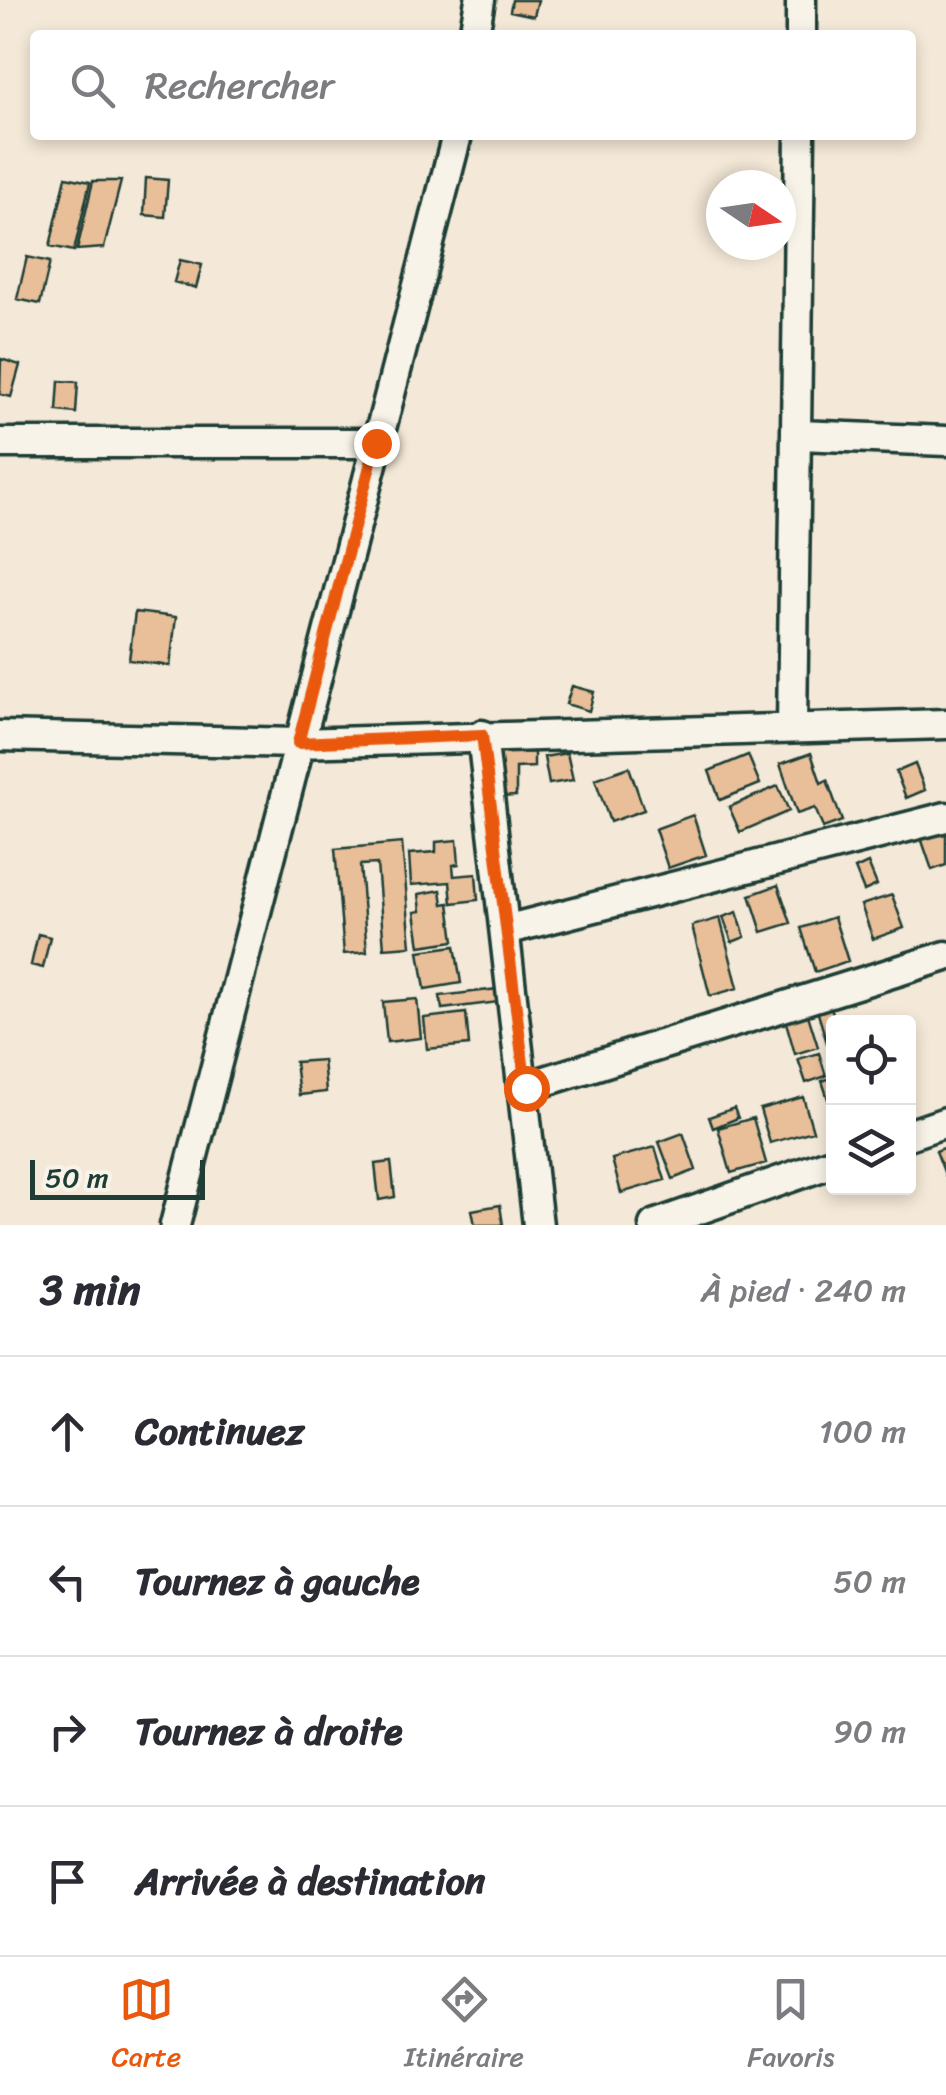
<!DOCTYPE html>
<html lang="fr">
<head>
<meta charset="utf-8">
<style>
	body { margin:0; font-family:Sriracha,sans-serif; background:#f7f7f7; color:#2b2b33 }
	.controls { position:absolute; right:30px; bottom:30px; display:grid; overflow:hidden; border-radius:10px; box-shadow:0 5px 15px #0003 }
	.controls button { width:90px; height:90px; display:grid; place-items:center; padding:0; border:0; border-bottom:2px solid #e1e1e2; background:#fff; color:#2b2b33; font:50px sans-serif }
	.compass { position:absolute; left:706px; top:170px; width:90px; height:90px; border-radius:50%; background:#fff; box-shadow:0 5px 15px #0003; rotate:103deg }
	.scale { position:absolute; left:30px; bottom:25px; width:175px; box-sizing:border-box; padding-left:10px; border:5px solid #1f3d34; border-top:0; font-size:28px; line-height:35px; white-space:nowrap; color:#1f3d34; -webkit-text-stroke:8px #f7f3e8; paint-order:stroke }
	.stop { position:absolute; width:30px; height:30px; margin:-22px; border:8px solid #ea580c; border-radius:50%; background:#fff }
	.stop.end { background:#ea580c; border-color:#fff; box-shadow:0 2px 10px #0008 }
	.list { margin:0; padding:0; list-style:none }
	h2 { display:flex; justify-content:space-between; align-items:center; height:130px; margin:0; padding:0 40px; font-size:42px }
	h2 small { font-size:32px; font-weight:400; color:#7c7c81 }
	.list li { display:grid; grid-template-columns:65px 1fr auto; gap:30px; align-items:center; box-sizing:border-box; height:150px; padding:0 40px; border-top:2px solid #e1e1e2 }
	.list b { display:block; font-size:38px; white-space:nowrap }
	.list em { font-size:32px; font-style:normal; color:#7c7c81 }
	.icon { flex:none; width:55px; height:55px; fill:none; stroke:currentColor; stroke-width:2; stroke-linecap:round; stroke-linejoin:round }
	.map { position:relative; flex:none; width:946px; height:1225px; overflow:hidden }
	.search { position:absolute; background:#fff; box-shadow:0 5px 15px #0003; left:30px; right:30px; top:30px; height:110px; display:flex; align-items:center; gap:25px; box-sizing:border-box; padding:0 35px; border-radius:10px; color:#7c7c81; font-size:38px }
	.sheet { height:730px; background:#fff }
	nav { display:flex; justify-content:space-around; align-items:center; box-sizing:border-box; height:140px; border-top:2px solid #e1e1e2; background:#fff; font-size:28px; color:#7c7c81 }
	nav a { display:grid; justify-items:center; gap:5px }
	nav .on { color:#ea580c }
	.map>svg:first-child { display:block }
	.building { fill:#e9bf99; stroke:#1f3d34; stroke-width:2.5 }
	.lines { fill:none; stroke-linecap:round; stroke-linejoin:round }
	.street-casing { stroke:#1f3d34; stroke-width:35 }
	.street { stroke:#f7f3e8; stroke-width:28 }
	.route { stroke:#ea580c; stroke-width:12 }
</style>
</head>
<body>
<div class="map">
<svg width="946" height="1225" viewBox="0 0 946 1225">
	<rect width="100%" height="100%" fill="#f4e9d8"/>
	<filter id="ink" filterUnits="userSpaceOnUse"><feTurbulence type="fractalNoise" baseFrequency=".01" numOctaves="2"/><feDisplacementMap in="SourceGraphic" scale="20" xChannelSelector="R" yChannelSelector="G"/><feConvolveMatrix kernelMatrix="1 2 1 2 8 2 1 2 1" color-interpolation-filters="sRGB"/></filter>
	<g filter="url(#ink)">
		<path class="building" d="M 512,0 L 538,0 L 534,16 L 510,11 Z
			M 66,177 L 90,182 L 74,251 L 50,246 Z
			M 146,178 L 168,180 L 165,217 L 144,215 Z
			M 93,181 L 121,181 L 104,248 L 77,250 Z
			M 27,257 L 50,262 L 40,304 L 17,299 Z
			M 180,260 L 202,265 L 196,288 L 174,282 Z
			M 1,359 L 20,365 L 11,397 L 0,394 Z
			M 59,381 L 78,382 L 76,413 L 57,411 Z
			M 135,612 L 176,617 L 170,666 L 129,660 Z
			M 572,686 L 594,692 L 589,711 L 566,704 Z
			M 534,752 L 534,767 L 516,768 L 516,796 L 499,797 L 499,753 Z
			M 567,753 L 573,780 L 549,784 L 544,757 Z
			M 811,753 L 821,783 L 827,780 L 842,821 L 823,828 L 815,808 L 797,814 L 780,764 Z
			M 748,755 L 760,784 L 720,800 L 709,771 Z
			M 915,764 L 925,790 L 906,798 L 896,772 Z
			M 629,767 L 644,810 L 610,822 L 595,779 Z
			M 778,786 L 789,811 L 740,832 L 729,807 Z
			M 693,815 L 706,855 L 668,868 L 655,829 Z
			M 946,822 L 946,865 L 932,870 L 919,832 Z
			M 457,840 L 459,864 L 453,865 L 454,876 L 476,874 L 478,900 L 452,903 L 450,882 L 411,885 L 409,854 L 436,852 L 436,842 Z
			M 402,843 L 411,946 L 384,948 L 377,864 L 360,865 L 367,952 L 344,954 L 335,849 Z
			M 868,863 L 877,885 L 864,891 L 855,869 Z
			M 778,885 L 791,923 L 762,932 L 750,895 Z
			M 441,890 L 443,904 L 449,903 L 454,941 L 420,946 L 415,912 L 421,911 L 419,894 Z
			M 892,895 L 904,928 L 873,939 L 861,905 Z
			M 737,912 L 745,937 L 732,942 L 723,917 Z
			M 834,917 L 848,961 L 815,972 L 801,928 Z
			M 720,918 L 738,988 L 710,996 L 692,926 Z
			M 38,934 L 50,937 L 43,968 L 31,965 Z
			M 455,946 L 461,983 L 425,989 L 419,951 Z
			M 506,988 L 507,1001 L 442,1009 L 440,996 Z
			M 417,999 L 421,1038 L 387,1042 L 383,1002 Z
			M 831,1006 L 835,1022 L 834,1066 L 817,1010 Z
			M 466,1013 L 469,1045 L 427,1049 L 424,1018 Z
			M 808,1015 L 818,1047 L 795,1054 L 786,1022 Z
			M 819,1053 L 826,1076 L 806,1083 L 798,1059 Z
			M 323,1060 L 326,1092 L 299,1095 L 295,1062 Z
			M 834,1077 L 834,1117 L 822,1081 Z
			M 803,1097 L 813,1131 L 770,1143 L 760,1109 Z
			M 734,1108 L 738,1118 L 713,1128 L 709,1117 Z
			M 753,1118 L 766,1163 L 731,1173 L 718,1128 Z
			M 683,1133 L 696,1170 L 673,1179 L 659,1142 Z
			M 655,1147 L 665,1180 L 621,1193 L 612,1159 Z
			M 946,1147 L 946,1177 L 936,1151 Z
			M 391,1162 L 395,1197 L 379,1200 L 375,1164 Z
			M 500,1205 L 503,1225 L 475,1225 L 472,1210 Z"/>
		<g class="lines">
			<defs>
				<path id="street" d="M 474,35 L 480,0
					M 801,35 L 801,0
					M 799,435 L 946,441
					M 0,443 L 377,443
					M 792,727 L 800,135
					M 482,735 L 538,1225
					M 0,736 L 298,743 L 946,724
					M 505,930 L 946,817
					M 526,1087 L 946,956
					M 908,1135 L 946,1122
					M 175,1225 L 457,135
					M 654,1225 L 834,1162"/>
			</defs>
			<use href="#street" class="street-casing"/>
			<use href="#street" class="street"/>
		</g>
	</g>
	<g class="lines" filter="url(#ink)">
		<path class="route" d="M 376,443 L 298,743 L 482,735 L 526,1088"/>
	</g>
</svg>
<div class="controls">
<button><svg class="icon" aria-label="locate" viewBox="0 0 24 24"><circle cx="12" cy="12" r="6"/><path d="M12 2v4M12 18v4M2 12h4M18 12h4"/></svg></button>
<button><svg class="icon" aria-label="layers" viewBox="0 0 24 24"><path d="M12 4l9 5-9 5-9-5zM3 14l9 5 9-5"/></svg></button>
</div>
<svg class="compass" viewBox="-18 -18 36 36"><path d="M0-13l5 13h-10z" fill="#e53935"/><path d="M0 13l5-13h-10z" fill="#7c7c81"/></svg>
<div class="scale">50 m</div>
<div class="stop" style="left:526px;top:1088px"></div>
<div class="stop end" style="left:376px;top:443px"></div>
<div class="search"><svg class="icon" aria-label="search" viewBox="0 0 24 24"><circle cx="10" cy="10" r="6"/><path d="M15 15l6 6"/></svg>Rechercher</div>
</div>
<section class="sheet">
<h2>3 min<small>À pied · 240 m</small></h2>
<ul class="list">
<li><svg class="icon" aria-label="ahead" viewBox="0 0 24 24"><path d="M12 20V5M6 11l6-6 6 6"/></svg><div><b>Continuez</b></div><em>100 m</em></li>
<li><svg class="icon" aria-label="left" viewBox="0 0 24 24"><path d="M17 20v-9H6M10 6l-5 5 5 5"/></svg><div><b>Tournez à gauche</b></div><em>50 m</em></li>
<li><svg class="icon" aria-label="right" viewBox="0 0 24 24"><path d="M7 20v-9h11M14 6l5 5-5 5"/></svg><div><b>Tournez à droite</b></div><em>90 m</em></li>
<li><svg class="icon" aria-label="arrive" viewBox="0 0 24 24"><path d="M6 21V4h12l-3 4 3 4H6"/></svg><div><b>Arrivée à destination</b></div></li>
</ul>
</section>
<nav>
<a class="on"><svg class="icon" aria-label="map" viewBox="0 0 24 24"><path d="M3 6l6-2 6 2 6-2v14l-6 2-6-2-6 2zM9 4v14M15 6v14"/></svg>Carte</a>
<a><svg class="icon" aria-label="directions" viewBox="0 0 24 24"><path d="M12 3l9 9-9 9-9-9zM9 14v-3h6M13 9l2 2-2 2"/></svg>Itinéraire</a>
<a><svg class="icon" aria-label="saved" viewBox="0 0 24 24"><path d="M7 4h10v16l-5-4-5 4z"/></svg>Favoris</a>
</nav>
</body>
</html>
